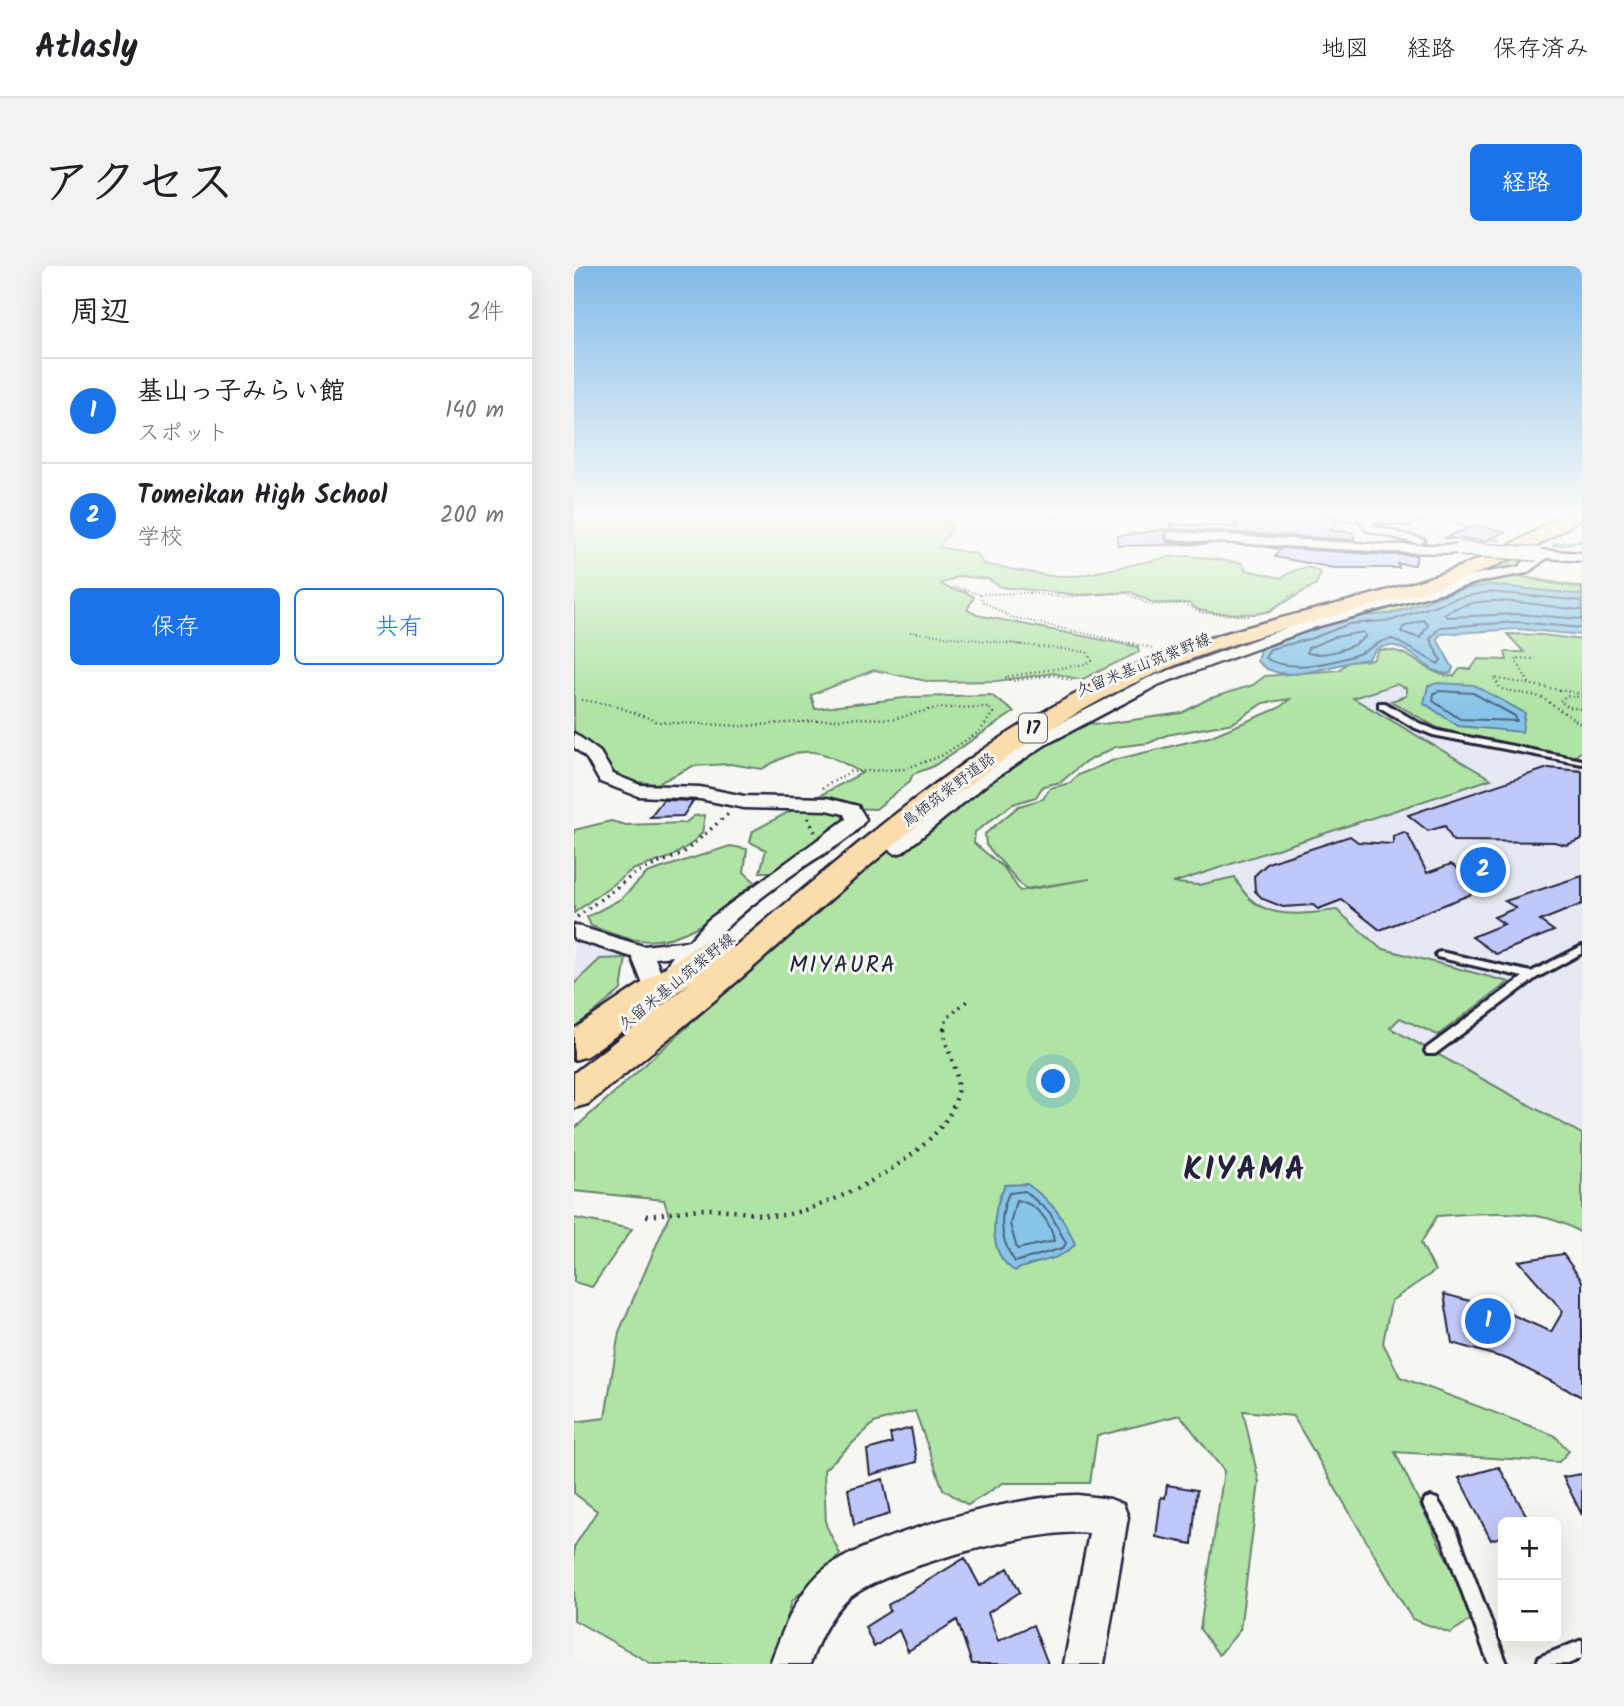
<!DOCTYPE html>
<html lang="ja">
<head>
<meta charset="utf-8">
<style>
	body { margin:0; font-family:Kalam,"Klee One",sans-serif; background:#f2f2f2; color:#202124 }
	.controls { position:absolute; right:21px; bottom:21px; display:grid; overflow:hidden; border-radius:10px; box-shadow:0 7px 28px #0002 }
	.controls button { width:63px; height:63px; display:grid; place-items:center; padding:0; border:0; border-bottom:2px solid #e0e0e0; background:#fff; color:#202124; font:35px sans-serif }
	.you { position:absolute; left:480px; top:816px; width:24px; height:24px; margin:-18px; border:5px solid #fff; border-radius:50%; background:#1a73e8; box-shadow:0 0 0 10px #1a73e833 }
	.badge { display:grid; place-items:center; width:46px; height:46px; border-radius:50%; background:#1a73e8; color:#fff; font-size:23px; font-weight:700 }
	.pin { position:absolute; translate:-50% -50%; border:4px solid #fff; box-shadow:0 2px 7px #0006 }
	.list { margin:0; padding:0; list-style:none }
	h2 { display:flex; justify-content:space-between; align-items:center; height:91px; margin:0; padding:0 28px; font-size:30px }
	h2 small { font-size:23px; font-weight:400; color:#757577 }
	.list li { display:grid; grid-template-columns:46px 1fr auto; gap:21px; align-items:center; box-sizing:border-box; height:105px; padding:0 28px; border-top:2px solid #e0e0e0 }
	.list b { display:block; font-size:26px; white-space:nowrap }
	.list p { margin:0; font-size:23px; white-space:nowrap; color:#757577 }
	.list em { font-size:23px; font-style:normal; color:#757577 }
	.actions { display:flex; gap:14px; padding:21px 28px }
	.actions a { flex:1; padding:16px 0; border:2px solid #1a73e8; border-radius:10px; text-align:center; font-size:24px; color:#1a73e8 }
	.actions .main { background:#1a73e8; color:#fff }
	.map { position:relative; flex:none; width:1008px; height:1398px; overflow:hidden; border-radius:10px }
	header { display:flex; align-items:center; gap:42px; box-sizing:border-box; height:98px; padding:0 35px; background:#fff; border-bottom:2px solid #e0e0e0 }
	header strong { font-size:33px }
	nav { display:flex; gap:38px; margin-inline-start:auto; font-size:24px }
	.intro { display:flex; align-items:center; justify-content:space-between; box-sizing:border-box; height:168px; padding:0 42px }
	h1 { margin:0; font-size:49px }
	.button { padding:18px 32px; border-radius:10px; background:#1a73e8; color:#fff; font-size:24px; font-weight:700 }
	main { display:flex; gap:42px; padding:0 42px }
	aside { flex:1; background:#fff; border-radius:10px; box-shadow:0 7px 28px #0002 }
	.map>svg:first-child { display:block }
	.built { fill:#e6e8f4 }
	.green { fill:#b0e4a5; stroke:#698370; stroke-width:2; fill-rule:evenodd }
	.water { fill:#88c4e7; stroke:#5f83a2; stroke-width:2 }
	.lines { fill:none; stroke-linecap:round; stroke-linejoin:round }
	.shore { stroke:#4b6380; stroke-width:2 }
	.stream { stroke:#5f83a2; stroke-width:3.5 }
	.building { fill:#c0c7f9; stroke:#22223b; stroke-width:2 }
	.lane-casing { stroke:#22223b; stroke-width:6 }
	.street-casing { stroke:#22223b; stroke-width:5 }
	.secondary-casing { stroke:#22223b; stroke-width:5 }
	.primary-casing { stroke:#22223b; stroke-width:5 }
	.path-far3 { stroke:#22223b; stroke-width:2; stroke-dasharray:1 2.5; stroke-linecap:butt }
	.path-far2 { stroke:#22223b; stroke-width:2.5; stroke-dasharray:1 3.5; stroke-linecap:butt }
	.path-far1 { stroke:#22223b; stroke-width:3.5; stroke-dasharray:2 5; stroke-linecap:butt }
	.path { stroke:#22223b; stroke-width:4.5; stroke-dasharray:2 6; stroke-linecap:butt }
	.lane { fill:#f6f6f2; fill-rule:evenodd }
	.street { fill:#f6f6f2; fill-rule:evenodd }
	.secondary { fill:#f6f6f2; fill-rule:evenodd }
	.primary { fill:#faddab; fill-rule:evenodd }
	.street-bridge-casing { stroke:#22223b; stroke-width:16; stroke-linecap:butt }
	.street-bridge { stroke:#f6f6f2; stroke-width:13 }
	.labels { text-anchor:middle; stroke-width:6; stroke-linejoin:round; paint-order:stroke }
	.far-street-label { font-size:16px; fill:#22223b; stroke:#f6f6f2 }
	.shield { fill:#f6f6f2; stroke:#626272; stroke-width:2 }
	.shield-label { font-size:18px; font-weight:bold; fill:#22223b }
	.quarter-label { font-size:23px; letter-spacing:2px; fill:#22223b; stroke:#f6f6f2 }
	.near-district-label { font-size:32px; font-weight:bold; letter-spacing:2px; fill:#22223b; stroke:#f6f6f2 }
</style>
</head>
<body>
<header>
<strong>Atlasly</strong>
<nav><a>地図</a><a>経路</a><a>保存済み</a></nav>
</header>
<div class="intro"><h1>アクセス</h1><a class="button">経路</a></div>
<main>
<aside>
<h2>周辺<small>2件</small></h2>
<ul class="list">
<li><span class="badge">1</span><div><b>基山っ子みらい館</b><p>スポット</p></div><em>140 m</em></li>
<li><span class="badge">2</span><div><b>Tomeikan High School</b><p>学校</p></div><em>200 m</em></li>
</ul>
<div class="actions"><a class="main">保存</a><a>共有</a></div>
</aside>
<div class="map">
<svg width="1008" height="1398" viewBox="0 0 1008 1398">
	<rect width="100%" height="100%" fill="#f6f6f2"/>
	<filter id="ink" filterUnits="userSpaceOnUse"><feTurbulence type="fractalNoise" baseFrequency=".0143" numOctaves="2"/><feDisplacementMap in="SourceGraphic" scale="14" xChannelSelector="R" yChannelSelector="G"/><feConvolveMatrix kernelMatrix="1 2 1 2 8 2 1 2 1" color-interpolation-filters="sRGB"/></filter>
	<g filter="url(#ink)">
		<path class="built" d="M 822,417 L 832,422 L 832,430 L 818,436 L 862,461 L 929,478 L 1008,492 L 1008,895 L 520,612 L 451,623 L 412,579 L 411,568 L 445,540 L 469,533 L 476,522 L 496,517 L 504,509 L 540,494 L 635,471 L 705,442 L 707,437 L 778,432 Z
			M 0,669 L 52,692 L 26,693 L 0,718 Z"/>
		<path class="green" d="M 0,247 L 371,247 L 378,263 L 365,281 L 403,288 L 409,298 L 476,310 L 504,310 L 596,291 L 615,290 L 668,297 L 672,304 L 707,312 C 720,304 734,296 747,307 L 742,318 L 696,345 L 682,348 L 640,347 L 625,344 L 614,337 L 579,337 L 557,326 L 506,329 L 427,321 L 414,313 L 385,310 L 367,318 C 376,326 390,323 400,331 L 393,344 L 403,349 L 564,381 L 565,386 L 507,414 L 480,407 L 423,415 L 357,416 L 300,404 L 237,429 L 241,443 L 338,431 L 417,429 L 440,446 L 358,501 L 339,508 L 336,515 L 302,543 L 268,542 L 269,560 L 205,606 L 186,606 L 192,584 L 176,576 L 179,565 L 288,507 C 244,483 233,476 188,503 L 156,498 L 119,500 L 83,518 L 46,514 L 21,481 L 10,474 L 0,476 Z
			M 965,283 L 969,286 L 962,293 L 968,295 L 949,311 L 1008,321 L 1008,329 L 916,319 L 881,325 L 817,348 L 774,351 L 737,365 L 706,372 L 701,367 L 865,322 Z
			M 933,368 L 968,369 L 1008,374 L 1008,485 L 1000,491 L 882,468 L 862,461 L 817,435 L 832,430 L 832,422 L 822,418 L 779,432 L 917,513 L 599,617 L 625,619 L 661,611 C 681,656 721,649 763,644 L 806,682 L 935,716 L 864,769 L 826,752 L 816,762 L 1008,868 L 1008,968 C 971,940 908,947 863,950 L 847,977 L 861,1005 L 817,1035 L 809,1077 L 826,1111 L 980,1169 L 995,1185 L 985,1196 L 821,1186 L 901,1351 L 876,1367 L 838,1353 L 719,1150 L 669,1145 L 685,1216 L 666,1364 L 645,1389 L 626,1363 L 650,1205 L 606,1149 L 523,1170 L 516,1217 L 429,1217 L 394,1239 L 369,1223 L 341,1145 L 300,1157 L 250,1204 L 252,1259 L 266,1288 L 218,1335 L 200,1398 L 78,1398 L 0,1354 L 0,1281 L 23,1245 L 0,1227 L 0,1156 L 31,1152 L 45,1066 L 95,950 L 90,934 L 0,925 L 0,863 L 315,578 L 339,580 L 342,570 L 401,523 L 510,457 L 530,458 L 608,447 L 634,433 L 679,419 L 691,410 L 765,404 L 774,396 L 799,394 L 805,384 C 840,381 849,410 880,410 L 886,403 L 897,403 L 904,393 L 933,394 L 931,386 L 950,386 ZM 716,433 L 705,442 L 635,471 L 540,494 L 504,509 L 496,517 L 476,522 L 469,533 L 445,540 L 411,568 L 412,579 L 451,623 L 516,613 L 446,625 L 430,602 L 400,577 L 401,566 L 439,538 L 462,531 L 469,520 L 487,516 L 508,498 L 541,481 L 575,477 L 593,469 L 659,457 L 689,437 Z
			M 131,549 L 128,567 L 117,578 L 97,591 L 58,604 L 0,647 L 0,564 L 37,555 L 52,559 L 111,557 L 120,550 Z
			M 156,580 L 173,583 L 170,606 L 181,616 C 147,644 112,680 64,674 C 48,673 32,665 17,660 L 13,651 L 47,633 L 73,607 Z
			M 52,692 L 47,724 L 0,763 L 0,718 L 26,693 Z
			M 0,952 L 58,963 L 18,1021 L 0,1016 Z"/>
		<path class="water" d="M 916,319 L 1008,329 L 1008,369 L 944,363 L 867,368 L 863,373 L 879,402 L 877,407 C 851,412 834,369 805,382 C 800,384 798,390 794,393 C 763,395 709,424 683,395 L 687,378 L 737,365 L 774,351 L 817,348 L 881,325 Z
			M 864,417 L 900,419 L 951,447 L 948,466 L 884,460 L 850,437 L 854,420 Z
			M 453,918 C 477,935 490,951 501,978 C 487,996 460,994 441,1005 C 412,988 418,944 431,919 Z"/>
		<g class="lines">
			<path class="shore" d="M 1008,335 L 916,326 L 882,332 L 819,354 L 775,358 L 739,372 L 696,383 L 691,392 C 716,407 762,397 789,386 C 800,381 804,374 819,373 L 864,398 L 867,394 L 856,373 L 866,361 L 944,356 L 1008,362
				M 1008,344 C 965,341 909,323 870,348 L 873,351 L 944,348 L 1008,353
				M 850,354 L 854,359 L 846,372 L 827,366 L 829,361 Z
				M 789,366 L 792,370 C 781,382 750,391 733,387 L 734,382 L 761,371 Z
				M 865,425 L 899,427 L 941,450 L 943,455 L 886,453 L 859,435 L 860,427 Z
				M 451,925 L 476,947 L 492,977 L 489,982 L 441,996 C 426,974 424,951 435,927 Z
				M 442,934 C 462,937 477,955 480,975 L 443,983 L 436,958 Z"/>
			<path class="stream" d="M 855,249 L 873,252 L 899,266
				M 909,271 L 925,274
				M 980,279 L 1008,275"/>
		</g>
		<path class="building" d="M 651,247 L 753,249 L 763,255 L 756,265 L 778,266 L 781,274 L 597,263 L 591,265 L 593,276 L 633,278 L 544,280 L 543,270 L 600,262 L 596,258 L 664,261 Z
			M 902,259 L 931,266 L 911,275 L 870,272 Z
			M 691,281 L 814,289 L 843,289 L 841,299 L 824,298 L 825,302 L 760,302 L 701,291 L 706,283 Z
			M 974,502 L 1008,505 L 1008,573 L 992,579 L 980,576 L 879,575 L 871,560 L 854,565 L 834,549 Z
			M 89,534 L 95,534 L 119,535 L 109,550 L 76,551 Z
			M 830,566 L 834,569 L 853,607 L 877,598 L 913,622 L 806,664 L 768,634 L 744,643 L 739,639 L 709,641 L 689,633 L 681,625 L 680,610 L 694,597 L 776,570 L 784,576 L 819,578 L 819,570 Z
			M 1008,610 L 1008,638 L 966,655 L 980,665 L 922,688 L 898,671 L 930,658 L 920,651 L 942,642 L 931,635 Z
			M 989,988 L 1008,1015 L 1008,1131 L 933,1093 L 878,1077 L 870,1028 L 923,1042 L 977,1066 L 989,1045 L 945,995 Z
			M 337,1162 L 343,1196 L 296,1209 L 293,1184 L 318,1177 L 316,1168 Z
			M 925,1201 L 956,1256 L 929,1256 L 929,1270 L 917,1274 L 885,1212 Z
			M 1008,1208 L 1008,1249 L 989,1211 Z
			M 309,1213 L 316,1248 L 280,1259 L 274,1223 Z
			M 593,1219 L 623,1224 L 618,1278 L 582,1271 L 587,1231 L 591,1232 Z
			M 391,1292 L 406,1320 L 434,1302 L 446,1326 L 414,1347 L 424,1375 L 459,1359 L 474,1398 L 398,1398 L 383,1354 L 334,1385 L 325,1364 L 300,1381 L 291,1361 L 316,1345 L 314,1339 Z"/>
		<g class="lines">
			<defs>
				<path id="lane" d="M 805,437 L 811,437 L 845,457 L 864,465 L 1008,494 L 1008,498 L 859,469 L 839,461 L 805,441 Z
					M 1008,680 L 1008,687 L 962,712 L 861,788 L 853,788 L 851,785 L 853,782 L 949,711 L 863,691 L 862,689 L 863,687 L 867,686 L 957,706 Z
					M 857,1231 L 863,1233 L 882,1263 L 933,1398 L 915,1398 L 869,1274 L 849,1239 L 851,1233 Z
					M 1008,1374 L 1008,1392 L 994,1398 L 963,1398 L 965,1391 Z"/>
				<path id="street" d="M 474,247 L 487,247 L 479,252 Z
					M 786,250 L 794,250 L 800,260 L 851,274 L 845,278 L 792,264 L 784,252 Z
					M 597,266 L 814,279 L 886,279 L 892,283 L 886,287 L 814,286 L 593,273 L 593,267 Z
					M 963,284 L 1008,287 L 1008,295 L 973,292 L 953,307 L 909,315 L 742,361 L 586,418 L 471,479 L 414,517 L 329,586 L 322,588 L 312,582 L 402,509 L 459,471 L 574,412 L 732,355 L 903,308 L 944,301 Z
					M 0,467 L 26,486 L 39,508 L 66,519 L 126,521 L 170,530 L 253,532 L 284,540 L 292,553 C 277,575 252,585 231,600 C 199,622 164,648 138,676 L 140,680 L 137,685 L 128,687 L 111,705 L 95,705 L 92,700 L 99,690 L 81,692 L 96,731 L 92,736 L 76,736 L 58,691 L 0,673 L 0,659 L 69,680 L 115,675 L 134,654 L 272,553 L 270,548 L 253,544 L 170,542 L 126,533 L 64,530 L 26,516 L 13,493 L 0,481 Z
					M 504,1229 L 536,1233 L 549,1238 L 554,1251 L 530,1398 L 490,1398 L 515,1267 C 466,1261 311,1301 274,1333 C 255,1350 244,1375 236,1398 L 196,1398 C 208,1367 220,1333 244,1309 C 282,1271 449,1228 504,1229 Z"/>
				<path id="secondary" d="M 755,247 L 867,247 L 833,259 L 763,252 Z"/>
				<path id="primary" d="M 990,247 L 1008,247 L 1008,251 C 920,315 827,331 724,359 C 668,374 611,393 558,418 C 415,487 300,596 182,699 C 127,747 70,792 14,838 L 0,842 L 0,807 L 118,716 L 13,790 L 0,794 L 0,763 L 130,675 L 142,671 L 154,675 L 159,682 C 291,572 421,454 584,390 C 717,338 870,331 990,247 Z"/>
			</defs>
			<use href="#lane" class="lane-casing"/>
			<use href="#street" class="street-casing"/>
			<use href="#secondary" class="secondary-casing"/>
			<use href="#primary" class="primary-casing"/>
			<path class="path-far3" d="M 958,314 L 1008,323
				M 380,321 L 406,328 L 408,335 L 437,351 L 563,379
				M 406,328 L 457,327 L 486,331 L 552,327 L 576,339 L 609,338 L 629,347 L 675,350
				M 695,345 L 722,326
				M 336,366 L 449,379"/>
			<path class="path-far2" d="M 433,377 L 513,386 L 518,395 L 511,398 L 431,411 L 438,415 L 479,409 L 501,415
				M 555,377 L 578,382
				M 955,417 L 941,392 L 962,393
				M 1008,428 L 920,412 L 927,423 L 967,431 L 1008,459
				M 1008,431 L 992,430 L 986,435 L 994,441 L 1008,443
				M 8,434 L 39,439 L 85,456 L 169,460 L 282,452 L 320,453 L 362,442 L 414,441 L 419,447 L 405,466 L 367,490 L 330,503 L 276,506 L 248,522"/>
			<path class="path-far1" d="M 234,552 L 241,566
				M 3,651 L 63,606 L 108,588 L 154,548
				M 370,763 L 373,752 L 393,735"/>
			<path class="path" d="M 72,950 C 95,948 118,942 141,943 C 166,944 191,953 215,948 C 265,938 374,883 383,828 C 387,802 370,785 370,761"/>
			<use href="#lane" class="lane"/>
			<use href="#street" class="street"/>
			<use href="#secondary" class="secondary"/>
			<use href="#primary" class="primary"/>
			<defs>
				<path id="street-bridge" d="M 886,283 L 963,288"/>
			</defs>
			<use href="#street-bridge" class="street-bridge-casing"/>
			<use href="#street-bridge" class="street-bridge"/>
		</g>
	</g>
	<linearGradient id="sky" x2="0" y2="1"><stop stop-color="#81bae8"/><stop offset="0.56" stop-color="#fbfbf9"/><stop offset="1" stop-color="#fbfbf9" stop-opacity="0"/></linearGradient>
	<rect width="1008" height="443" fill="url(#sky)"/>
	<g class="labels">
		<g class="far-street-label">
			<text transform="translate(569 398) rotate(-22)" y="6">久留米基山筑紫野線</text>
			<text transform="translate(374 523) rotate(-37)" y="6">鳥栖筑紫野道路</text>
			<text transform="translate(102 715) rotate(-39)" y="6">久留米基山筑紫野線</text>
		</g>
		<rect class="shield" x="445" y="447.5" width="28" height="29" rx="5"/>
		<g class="shield-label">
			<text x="459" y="468">17</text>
		</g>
		<g class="quarter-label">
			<text x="269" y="706">MIYAURA</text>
		</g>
		<g class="near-district-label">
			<text x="671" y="913">KIYAMA</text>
		</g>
	</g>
</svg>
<div class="controls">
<button>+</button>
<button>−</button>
</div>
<div class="you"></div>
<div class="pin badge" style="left:914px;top:1055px">1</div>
<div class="pin badge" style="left:909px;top:604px">2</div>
</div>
</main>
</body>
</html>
